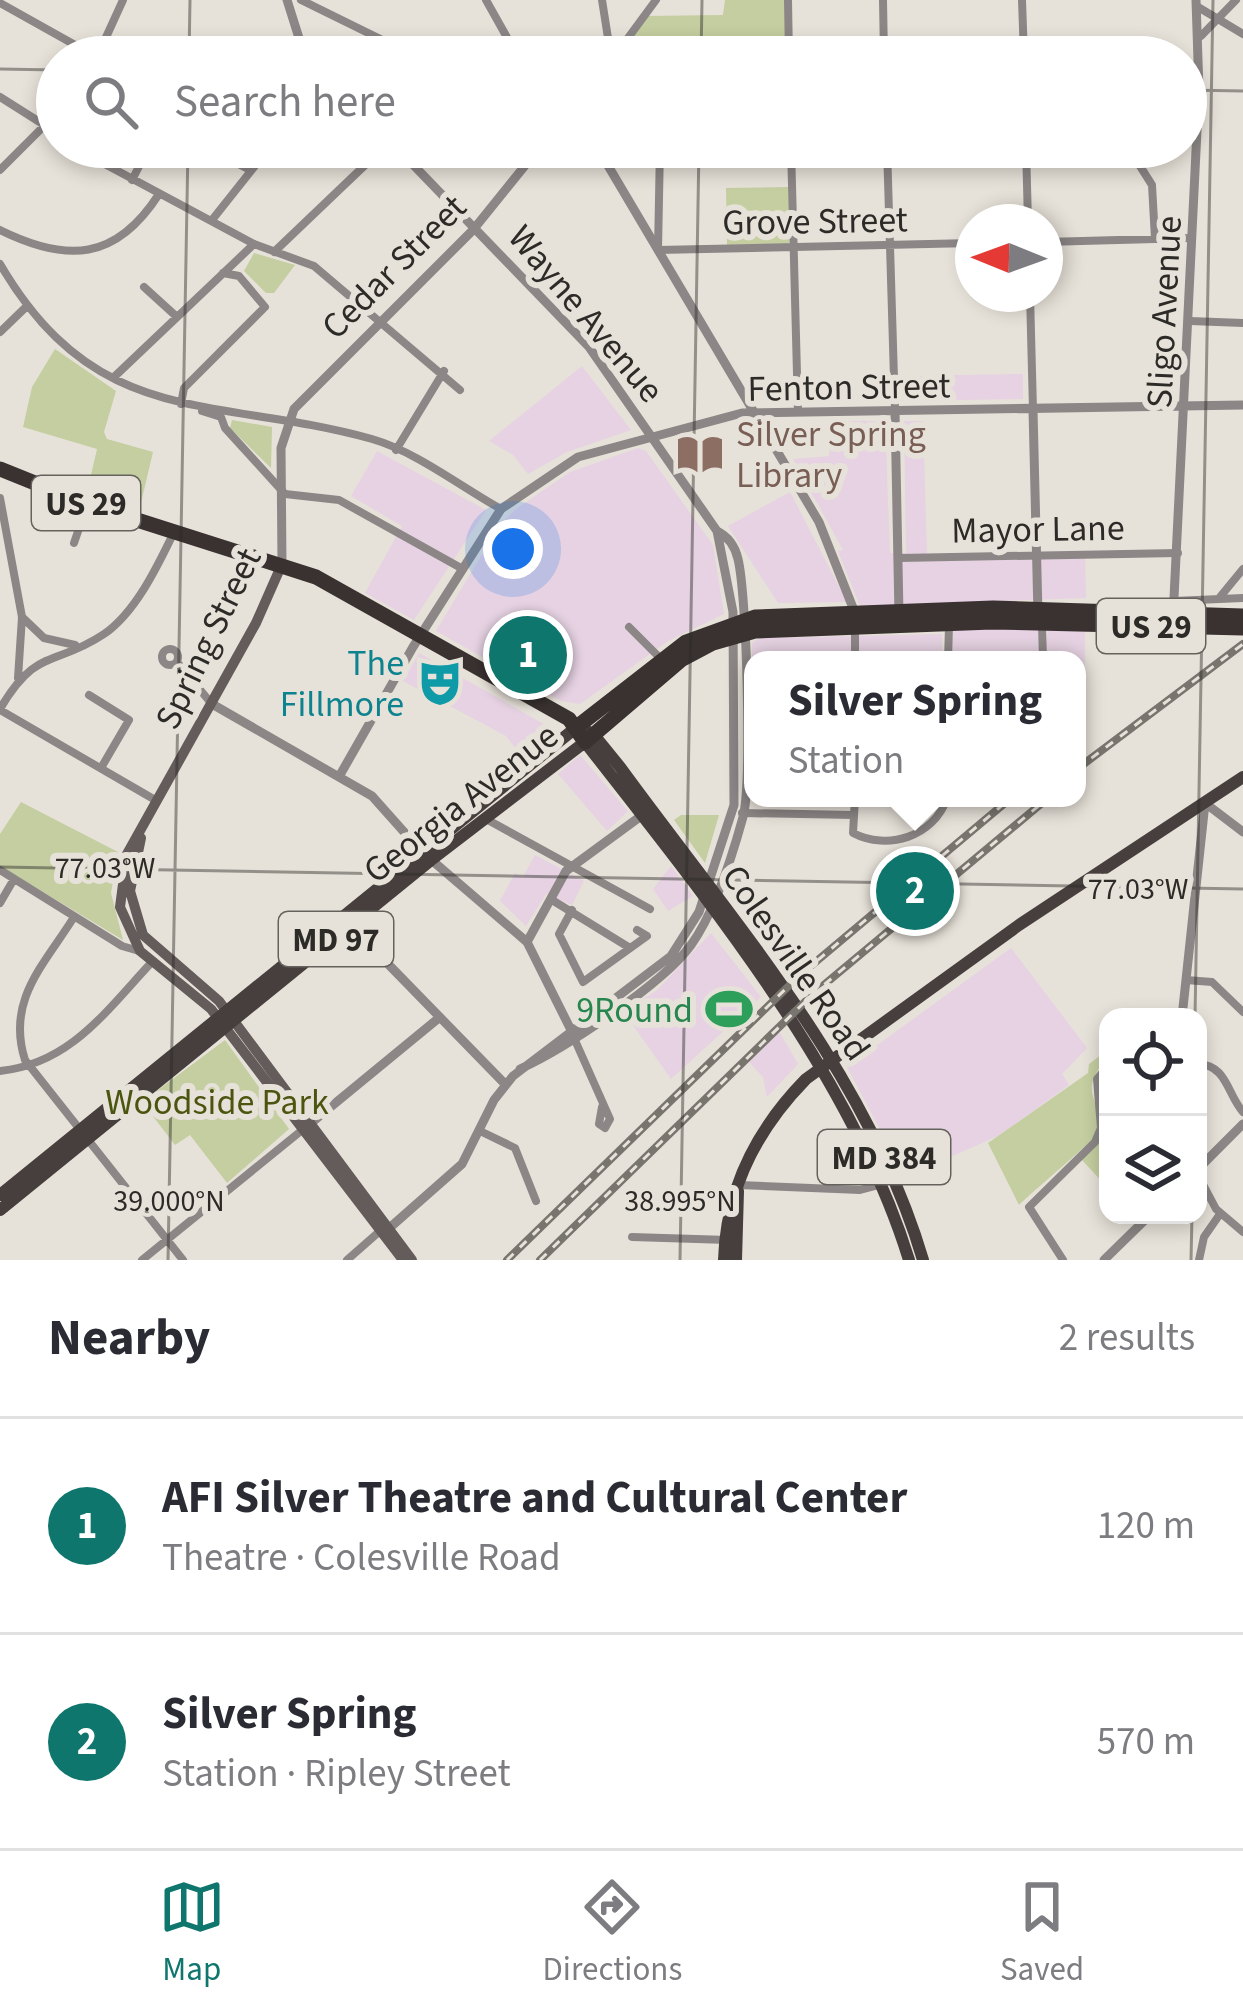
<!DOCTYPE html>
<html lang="en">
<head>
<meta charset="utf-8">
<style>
	body { margin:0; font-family:"Source Sans 3",sans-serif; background:#f7f7f7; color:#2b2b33 }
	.controls { position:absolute; right:36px; bottom:36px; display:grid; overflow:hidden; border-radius:24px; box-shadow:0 6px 18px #0003 }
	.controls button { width:108px; height:108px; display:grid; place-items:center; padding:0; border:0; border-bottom:3px solid #e1e1e2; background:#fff; color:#2b2b33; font:60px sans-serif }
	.compass { position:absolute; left:955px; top:204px; width:108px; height:108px; border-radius:50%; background:#fff; box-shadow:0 6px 18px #0003; rotate:271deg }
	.you { position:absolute; left:513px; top:549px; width:42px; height:42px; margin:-30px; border:9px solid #fff; border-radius:50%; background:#1a73e8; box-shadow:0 0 0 18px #1a73e833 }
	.badge { display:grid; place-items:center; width:78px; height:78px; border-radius:50%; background:#0f766e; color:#fff; font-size:39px; font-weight:700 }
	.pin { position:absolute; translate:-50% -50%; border:6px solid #fff; box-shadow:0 3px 12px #0006 }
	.popup { position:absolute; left:744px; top:651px; width:342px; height:156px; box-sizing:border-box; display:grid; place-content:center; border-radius:24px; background:#fff; filter:drop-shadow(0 3px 9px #0005); font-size:39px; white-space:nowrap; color:#7c7c81 }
	.popup b { font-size:45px; color:#2b2b33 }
	.popup::after { content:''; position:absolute; left:50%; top:100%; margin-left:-24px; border:24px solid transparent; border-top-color:#fff }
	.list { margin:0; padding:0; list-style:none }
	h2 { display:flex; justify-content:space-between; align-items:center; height:156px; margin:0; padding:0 48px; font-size:51px }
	h2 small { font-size:39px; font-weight:400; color:#7c7c81 }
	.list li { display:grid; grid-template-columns:78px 1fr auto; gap:36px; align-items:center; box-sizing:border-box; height:216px; padding:0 48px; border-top:3px solid #e1e1e2 }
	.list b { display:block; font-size:45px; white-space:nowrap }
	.list p { margin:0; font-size:39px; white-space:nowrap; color:#7c7c81 }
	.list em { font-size:39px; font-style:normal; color:#7c7c81 }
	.icon { flex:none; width:66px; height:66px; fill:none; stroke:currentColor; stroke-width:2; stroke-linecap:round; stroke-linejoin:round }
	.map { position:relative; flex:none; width:1243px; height:1260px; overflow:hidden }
	.search { position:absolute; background:#fff; box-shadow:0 6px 18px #0003; left:36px; right:36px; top:36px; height:132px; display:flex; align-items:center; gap:30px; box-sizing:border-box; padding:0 42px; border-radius:66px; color:#7c7c81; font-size:45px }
	.sheet { height:588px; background:#fff }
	nav { display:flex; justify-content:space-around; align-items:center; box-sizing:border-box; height:168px; border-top:3px solid #e1e1e2; background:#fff; font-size:33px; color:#7c7c81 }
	nav a { display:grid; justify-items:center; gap:6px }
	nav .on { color:#0f766e }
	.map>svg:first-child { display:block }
	.commercial { fill:#e6d2e2 }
	.green { fill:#c4cea0 }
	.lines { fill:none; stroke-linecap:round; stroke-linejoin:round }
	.minor { stroke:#8c8786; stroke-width:8 }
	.tertiary { stroke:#8c8786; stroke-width:9 }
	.secondary { stroke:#635c5b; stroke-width:10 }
	.primary { stroke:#463f3d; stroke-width:12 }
	.trunk { stroke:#3a3231; stroke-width:15 }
	.rail-casing { stroke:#78756f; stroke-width:8 }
	.rail { stroke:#e7e2d9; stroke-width:3; stroke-dasharray:9; stroke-linecap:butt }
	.ticks { fill:none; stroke:#2d2b28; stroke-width:3; stroke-opacity:0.45 }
	.labels { text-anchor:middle; stroke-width:12; stroke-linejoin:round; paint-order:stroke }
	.shield { fill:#e7e2d9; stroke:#65625d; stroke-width:3 }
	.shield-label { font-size:33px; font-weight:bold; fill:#2d2b28 }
	.street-label { font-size:36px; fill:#2d2b28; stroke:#e7e2d9 }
	.education-label { font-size:36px; fill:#785e54; stroke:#e7e2d9; text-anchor:start }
	.culture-label { font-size:36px; fill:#0d838f; stroke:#e7e2d9; text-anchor:end }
	.leisure-label { font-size:36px; fill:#27864d; stroke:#e7e2d9; text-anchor:end }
	.park-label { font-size:36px; fill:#4b550f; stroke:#e7e2d9 }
	.ticks-label { font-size:30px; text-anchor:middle; fill:#2d2b28; stroke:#e7e2d9; stroke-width:12; stroke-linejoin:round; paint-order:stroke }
</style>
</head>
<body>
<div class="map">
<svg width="1243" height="1260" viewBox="0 0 1243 1260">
	<rect width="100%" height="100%" fill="#e7e2d9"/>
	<path class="commercial" d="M 582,366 L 631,430 L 567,452 L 528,474 L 513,455 L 489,441 Z
		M 1023,374 L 1023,399 L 902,401 L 902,376 Z
		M 831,421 L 885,421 L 890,553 L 906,553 L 904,421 L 923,421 L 927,554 L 1085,555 L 1086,598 L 860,606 L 838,551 L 843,550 L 793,459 L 829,456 Z
		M 638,448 L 646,451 L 713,545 L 724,614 L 668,641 L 580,704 L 561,701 L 436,631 L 499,526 L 516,509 L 570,472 Z
		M 377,451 L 486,510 L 414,620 L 365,593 L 402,526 L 351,496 Z
		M 790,492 L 847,602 L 778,603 L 728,526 Z
		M 954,628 L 1038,629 L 1040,660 L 950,660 Z
		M 1048,630 L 1085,630 L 1085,684 L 1077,684 L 1077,660 L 1045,653 Z
		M 942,634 L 943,660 L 753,660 L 752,684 L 752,643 L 759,638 Z
		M 419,653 L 556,731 L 523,758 L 506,736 L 403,681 Z
		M 580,755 L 628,811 L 607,831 L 558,774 Z
		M 535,855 L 584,881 L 572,905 L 546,894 L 526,926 L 500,901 L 515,873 L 523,877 Z
		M 671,866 L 693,896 L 668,911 L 653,889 Z
		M 711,933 L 761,997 L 671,1079 L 623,1011 L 656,991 Z
		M 1011,948 L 1087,1048 L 1062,1074 L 1069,1085 L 1029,1114 L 998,1136 L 905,1177 L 847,1067 Z
		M 779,1031 L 798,1064 L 767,1097 L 763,1077 L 749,1062 Z"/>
	<path class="green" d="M 725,0 L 786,0 L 786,57 L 655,57 L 655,41 L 637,40 L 637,57 L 614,57 L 644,16 L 723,15 Z
		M 789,187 L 789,244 L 727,246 L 726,188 Z
		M 254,253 L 295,265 L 274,293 L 266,293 L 244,271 Z
		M 55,349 L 116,391 L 104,432 L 107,439 L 153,452 L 140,507 L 87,492 L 97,449 L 23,427 L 32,387 Z
		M 232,420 L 272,427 L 271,468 L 230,428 Z
		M 21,802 L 118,852 L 111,893 L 123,940 L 0,866 L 0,834 Z
		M 681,815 L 719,815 L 705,863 L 674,820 Z
		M 225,1040 L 289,1129 L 227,1183 L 190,1135 L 175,1145 L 142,1102 Z
		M 1101,1055 L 1105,1061 C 1074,1096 1109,1103 1096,1135 C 1093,1141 1031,1193 1019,1205 L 988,1143 L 1088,1073 L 1089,1064 Z
		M 1108,1079 L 1108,1188 L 1081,1159 L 1104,1130 L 1101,1098 L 1107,1097 Z"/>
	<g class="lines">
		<path class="minor" d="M 301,0 L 417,57
			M 486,0 L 518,57
			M 602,0 L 611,57
			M 788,0 L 789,57
			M 883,0 L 884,57
			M 1022,0 L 1024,57
			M 0,3 L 93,55 L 110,57
			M 1198,7 L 1243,34
			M 1201,36 L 1236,0
			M 97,57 L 123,0
			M 614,57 L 656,0
			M 0,97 L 57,133
			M 73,147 L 254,244 L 314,266 L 460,390
			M 206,147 L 250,170
			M 660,147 L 658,250 L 973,243
			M 791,147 L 798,412
			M 887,147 L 895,411
			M 1026,147 L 1028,222
			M 1128,147 L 1152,185 L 1155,239
			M 0,170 L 57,113
			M 132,180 L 149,147
			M 212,220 L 270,147
			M 0,230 C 67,263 116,261 159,194
			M 1045,242 L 1192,238
			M 274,252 L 384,147
			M 0,264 C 98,431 213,395 372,439 C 417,452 461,487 501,509
			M 144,287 L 177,317
			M 1030,294 L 1033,410
			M 1190,321 L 1243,323
			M 0,332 L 27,306
			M 113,378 L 254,244
			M 181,404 L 184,388 L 265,307 L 239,276 L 223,273
			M 202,411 L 221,417 L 225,428 L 285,494 L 339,500 L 461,568
			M 396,450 L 444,371
			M 0,498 L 22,617 L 18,678
			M 74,543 L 87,505
			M 899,558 L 1178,553
			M 1220,597 L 1243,569
			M 1174,601 L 1243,598
			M 22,617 L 44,638 L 75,645
			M 1042,625 L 1043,660
			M 629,627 L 660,658
			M162 657a8 8 0 1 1 16 0a8 8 0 1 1-16 0Z
			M 855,660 L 855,625
			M 948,660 L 949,626
			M 177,662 L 211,703
			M 89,695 L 129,720 L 101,768
			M 0,709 C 37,646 55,667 104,634 C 136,612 158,565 174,532
			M 0,710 L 157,801
			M 855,798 L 853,833 C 887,851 934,837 947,798
			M 742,813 L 854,815
			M 486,819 L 650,909
			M 0,870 L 122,946 L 139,951
			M 552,900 L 630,948
			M 0,903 L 14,879
			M 572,910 L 559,934 L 583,982 L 647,936 L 637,930
			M 74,917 C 44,965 6,1000 25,1060 L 183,1260
			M 1186,980 L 1212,982 L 1243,1012
			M 574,1038 L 610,1119 L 605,1128 L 599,1124 L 602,1107
			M 1198,1064 C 1227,1065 1227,1094 1243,1112
			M 0,1071 C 70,1064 106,1011 151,963
			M 480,1131 L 515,1148 L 536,1201
			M 1198,1175 L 1216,1209 L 1243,1232
			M 739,1185 L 860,1190 L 883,1184
			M 632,1237 L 728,1240
			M 142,1260 L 301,1131
			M 347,1260 L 380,1231
			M 1063,1260 L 1029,1207 L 1095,1142 L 1101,1128 L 1097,1079 L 1108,1066
			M 1199,1260 L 1204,1237 L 1220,1214"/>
		<path class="tertiary" d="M 287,0 L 305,57
			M 396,147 L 589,347 L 717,531 C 729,537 735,546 738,559 C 747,596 752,782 743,817 C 732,857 715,912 691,945 C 663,984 564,1049 520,1069
			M 597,147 L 819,522 L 855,613
			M 1033,410 L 1038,614
			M 895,411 L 899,615
			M 282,564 L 281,448 L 294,409 L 473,230 L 540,147
			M 1173,618 L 1199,90 L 1196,0
			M 212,704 L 372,796 L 421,851 L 527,942 L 572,1032
			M 340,775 L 413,647 L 501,509 L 578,457 L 742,413 L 1243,405
			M 1205,803 L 1243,832
			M 350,925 L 505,1084
			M 527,942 L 566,871 L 641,816
			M 1182,1017 L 1205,803
			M 305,1128 L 440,1017
			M 1198,1169 L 1243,1124
			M 386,1231 L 462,1164 L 494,1100 L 513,1076 L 671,956 L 699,912 L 734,805 L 733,612 L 717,531
			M 1104,1260 L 1150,1215"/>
		<path class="secondary" d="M 282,564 L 256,623 L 127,854 L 120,907 L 140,951 L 211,1009 L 403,1260
			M 141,838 L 130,891 L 143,935 L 219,1001 L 412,1260"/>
		<path class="primary" d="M 0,1195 L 578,726 L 594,735 L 620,767 C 733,922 868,1073 923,1260
			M 0,1210 L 431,860 L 585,742 C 704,895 852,1074 909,1260
			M 724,1260 C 726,1189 757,1129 806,1079 L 1019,925 L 1243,777
			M 736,1260 L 738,1191"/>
		<path class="trunk" d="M 0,469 L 87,504 L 316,577 L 569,719 L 585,742 L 681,660 L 713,643 L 755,631 L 992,622 L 1243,628
			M 578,726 L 686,642 L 755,617 L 993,608 L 1243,616"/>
		<defs>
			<path id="rail" d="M 1077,769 L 1243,644
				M 507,1260 L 800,975 L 1011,798
				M 540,1260 L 813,994 L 1048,798"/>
		</defs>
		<use href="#rail" class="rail-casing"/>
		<use href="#rail" class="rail"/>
	</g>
	<path class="ticks" d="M 189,57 L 190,0M 701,57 L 702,0M 0,69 L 57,70M 1186,90 L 1243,91M 0,867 L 1243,889M 1195,1017 L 1213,0M 168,1260 L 188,147M 680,1260 L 699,147M 1191,1260 L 1192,1215"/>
	<defs>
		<symbol id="library-bare" viewBox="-9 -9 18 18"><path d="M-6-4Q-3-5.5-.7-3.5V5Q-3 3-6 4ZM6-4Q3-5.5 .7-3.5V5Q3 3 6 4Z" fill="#8d6e63" stroke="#e7e2d9" stroke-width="2.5" paint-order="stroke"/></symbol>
		<symbol id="theatre-bare" viewBox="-9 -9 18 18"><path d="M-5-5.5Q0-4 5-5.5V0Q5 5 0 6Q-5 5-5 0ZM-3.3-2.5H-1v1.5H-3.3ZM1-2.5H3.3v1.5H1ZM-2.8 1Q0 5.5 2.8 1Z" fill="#0f9aa8" stroke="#e7e2d9" stroke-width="2.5" paint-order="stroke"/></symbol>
		<symbol id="stadium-bare" viewBox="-9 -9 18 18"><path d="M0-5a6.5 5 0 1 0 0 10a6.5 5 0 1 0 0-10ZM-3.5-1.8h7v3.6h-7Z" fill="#2e9e5b" stroke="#e7e2d9" stroke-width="2.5" paint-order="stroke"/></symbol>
	</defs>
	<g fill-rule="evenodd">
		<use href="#library-bare" x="667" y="421" width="66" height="66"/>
		<use href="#theatre-bare" x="407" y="650" width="66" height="66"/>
		<use href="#stadium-bare" x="696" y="976" width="66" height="66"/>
	</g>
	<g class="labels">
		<g class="shield">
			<rect x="32" y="476" width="108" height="54" rx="9"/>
			<rect x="1097" y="599" width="108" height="54" rx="9"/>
			<rect x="279" y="912" width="114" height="54" rx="9"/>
			<rect x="818" y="1130" width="132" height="54" rx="9"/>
		</g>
		<g class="shield-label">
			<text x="86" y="515">US 29</text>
			<text x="1151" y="638">US 29</text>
			<text x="336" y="951">MD 97</text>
			<text x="884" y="1169">MD 384</text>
		</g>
		<g class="street-label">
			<text transform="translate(815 220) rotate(-1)" y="13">Grove Street</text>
			<text transform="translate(393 266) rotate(-45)" y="13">Cedar Street</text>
			<text transform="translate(1163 312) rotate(-87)" y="13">Sligo Avenue</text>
			<text transform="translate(587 313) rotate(50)" y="13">Wayne Avenue</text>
			<text transform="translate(849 386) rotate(-1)" y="13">Fenton Street</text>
			<text transform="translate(1038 528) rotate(-1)" y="13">Mayor Lane</text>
			<text transform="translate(207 638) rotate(-64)" y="13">Spring Street</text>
			<text transform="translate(460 802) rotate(-38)" y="13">Georgia Avenue</text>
			<text transform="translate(797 962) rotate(55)" y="13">Colesville Road</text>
		</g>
		<g class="education-label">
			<text x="736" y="446">Silver Spring<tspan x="736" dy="41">Library</tspan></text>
		</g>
		<g class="culture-label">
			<text x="404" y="675">The<tspan x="404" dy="41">Fillmore</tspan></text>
		</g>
		<g class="leisure-label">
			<text x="693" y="1022">9Round</text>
		</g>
		<g class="park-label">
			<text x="217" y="1114">Woodside Park</text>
		</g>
	</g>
	<g class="ticks-label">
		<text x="105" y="878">77.03°W</text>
		<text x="1138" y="899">77.03°W</text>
		<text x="169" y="1211">39.000°N</text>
		<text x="680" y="1211">38.995°N</text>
	</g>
</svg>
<div class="controls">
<button><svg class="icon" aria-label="locate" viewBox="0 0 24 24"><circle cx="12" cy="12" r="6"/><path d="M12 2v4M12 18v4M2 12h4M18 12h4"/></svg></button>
<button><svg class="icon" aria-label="layers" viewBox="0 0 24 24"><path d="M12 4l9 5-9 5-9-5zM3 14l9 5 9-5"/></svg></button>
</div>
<svg class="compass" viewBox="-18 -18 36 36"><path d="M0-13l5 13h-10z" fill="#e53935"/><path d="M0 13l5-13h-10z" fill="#7c7c81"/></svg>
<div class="you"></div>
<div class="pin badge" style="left:528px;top:655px">1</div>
<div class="pin badge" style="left:915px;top:891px">2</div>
<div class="popup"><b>Silver Spring</b>Station</div>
<div class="search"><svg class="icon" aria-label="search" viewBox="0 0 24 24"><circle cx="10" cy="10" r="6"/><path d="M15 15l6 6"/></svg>Search here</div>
</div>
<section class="sheet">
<h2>Nearby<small>2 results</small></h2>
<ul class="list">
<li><span class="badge">1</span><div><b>AFI Silver Theatre and Cultural Center</b><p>Theatre · Colesville Road</p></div><em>120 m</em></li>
<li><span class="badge">2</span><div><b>Silver Spring</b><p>Station · Ripley Street</p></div><em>570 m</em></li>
</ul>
</section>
<nav>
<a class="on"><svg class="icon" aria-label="map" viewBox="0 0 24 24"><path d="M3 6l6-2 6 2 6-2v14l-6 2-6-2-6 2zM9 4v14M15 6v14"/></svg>Map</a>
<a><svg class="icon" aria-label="directions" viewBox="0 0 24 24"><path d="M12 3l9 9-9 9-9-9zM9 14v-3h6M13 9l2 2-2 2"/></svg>Directions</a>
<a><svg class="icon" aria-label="saved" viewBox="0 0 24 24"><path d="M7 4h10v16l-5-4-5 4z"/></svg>Saved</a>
</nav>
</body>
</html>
